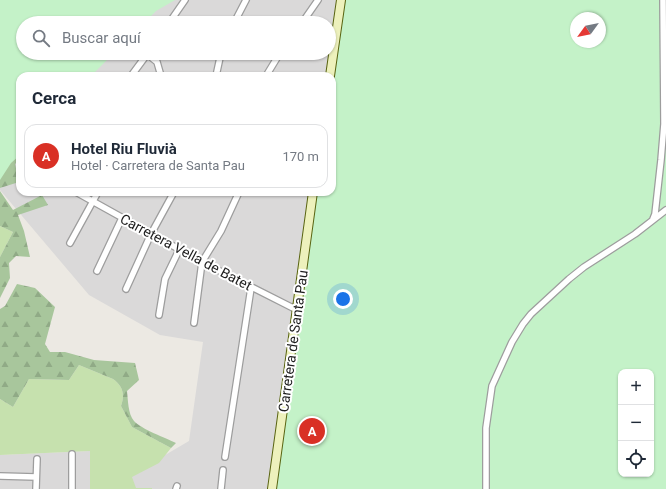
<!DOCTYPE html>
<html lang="es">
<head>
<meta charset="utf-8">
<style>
	body { margin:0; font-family:Roboto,sans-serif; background:#f2f2f3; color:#1f2937 }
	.controls { position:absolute; right:12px; bottom:12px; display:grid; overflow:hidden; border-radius:8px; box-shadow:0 1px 3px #0004 }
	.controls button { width:36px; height:36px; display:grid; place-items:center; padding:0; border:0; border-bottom:1px solid #e0e1e3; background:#fff; color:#1f2937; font:20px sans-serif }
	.compass { position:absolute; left:570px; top:12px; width:36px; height:36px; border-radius:50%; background:#fff; box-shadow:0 1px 3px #0004; rotate:237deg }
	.you { position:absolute; left:343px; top:299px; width:14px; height:14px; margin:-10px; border:3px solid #fff; border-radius:50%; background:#1a73e8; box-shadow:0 0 0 6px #1a73e833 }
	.badge { display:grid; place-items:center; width:26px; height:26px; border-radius:50%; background:#d93025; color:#fff; font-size:13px; font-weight:700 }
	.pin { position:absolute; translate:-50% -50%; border:2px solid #fff; box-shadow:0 1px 4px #0006 }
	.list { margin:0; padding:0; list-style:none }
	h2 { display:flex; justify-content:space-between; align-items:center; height:52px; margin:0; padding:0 16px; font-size:17px }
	h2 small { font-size:13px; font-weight:400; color:#747a83 }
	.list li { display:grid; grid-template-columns:26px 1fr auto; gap:12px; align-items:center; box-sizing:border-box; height:64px; margin:0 8px 8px; padding:0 8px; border:1px solid #e0e1e3; border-radius:12px }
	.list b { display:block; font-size:15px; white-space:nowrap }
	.list p { margin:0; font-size:13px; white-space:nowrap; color:#747a83 }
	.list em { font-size:13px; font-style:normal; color:#747a83 }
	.icon { flex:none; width:22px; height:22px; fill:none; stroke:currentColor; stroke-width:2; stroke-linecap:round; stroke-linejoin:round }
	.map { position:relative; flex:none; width:666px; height:489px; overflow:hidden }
	.search { position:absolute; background:#fff; box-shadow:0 1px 3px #0004; left:16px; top:16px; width:320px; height:44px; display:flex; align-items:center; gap:10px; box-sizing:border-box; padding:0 14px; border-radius:22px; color:#747a83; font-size:15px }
	.panel { position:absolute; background:#fff; box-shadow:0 1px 3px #0004; left:16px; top:72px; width:320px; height:124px; border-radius:12px }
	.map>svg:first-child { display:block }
	.residential { fill:#dad9d9 }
	.grass { fill:#c6e1ae }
	.forest { fill:url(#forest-firs) }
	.park { fill:#c4f2c8; fill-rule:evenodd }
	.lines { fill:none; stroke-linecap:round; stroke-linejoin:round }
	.minor-casing { stroke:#9d9d9d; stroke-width:8 }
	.secondary-casing { stroke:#596411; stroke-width:10 }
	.minor { stroke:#fff; stroke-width:5.5 }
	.secondary { stroke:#edf1bc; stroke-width:8 }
	.labels { text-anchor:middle; stroke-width:4; stroke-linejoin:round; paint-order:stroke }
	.street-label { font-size:14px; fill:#1c1c1c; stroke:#fff }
</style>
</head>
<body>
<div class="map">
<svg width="666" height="489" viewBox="0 0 666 489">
	<defs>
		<pattern id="forest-firs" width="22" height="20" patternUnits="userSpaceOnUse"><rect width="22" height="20" fill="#a8c69c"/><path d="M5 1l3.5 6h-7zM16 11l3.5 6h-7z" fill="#90aa86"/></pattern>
	</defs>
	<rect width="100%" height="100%" fill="#ece9e3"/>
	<path class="residential" d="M 150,0 L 350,0 L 332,121 L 332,76 L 81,76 L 102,53 L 329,53 L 329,23 L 129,23 Z
		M 20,142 L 20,192 L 323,192 L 285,489 L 130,489 L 131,475 L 189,441 L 203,342 L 160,335 L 89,295 L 0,190 L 0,164 Z
		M 90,451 L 90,489 L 0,489 L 0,455 Z"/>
	<path class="grass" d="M 0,226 L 13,232 L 0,257 Z
		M 79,365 L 113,379 C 123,386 125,394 121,406 L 132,427 L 171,448 L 159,463 L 132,477 L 136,488 L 152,488 L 152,489 L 90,489 L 90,451 L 0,455 L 0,399 L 13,407 L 29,379 L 69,380 Z"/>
	<path class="forest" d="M 0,117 L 20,130 L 20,159 L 15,164 L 19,182 L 0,188 Z
		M 0,191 L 13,210 L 42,195 L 48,205 L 18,215 L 24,231 L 30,257 L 16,256 L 9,263 L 10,278 L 0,298 L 0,257 L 13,232 L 0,226 Z
		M 17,284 L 35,288 L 55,307 L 45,344 L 50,352 L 65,352 L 94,360 L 135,363 L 139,380 L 127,391 C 128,400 128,414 134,421 C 141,429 166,438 176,443 L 171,448 L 132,427 L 121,406 C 125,394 123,386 113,379 L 79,365 L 69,380 L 29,379 L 13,407 L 0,399 L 0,309 L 5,306 Z"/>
	<path class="park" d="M 0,0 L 175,0 L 156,11 L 144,23 L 23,23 L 23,53 L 114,53 L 91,76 L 20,76 L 20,155 L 11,163 L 0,180 Z
		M 344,0 L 666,0 L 666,489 L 275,489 L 317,192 L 332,192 L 332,87 ZM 576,18 L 600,18 L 600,42 L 576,42 ZM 621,372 L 651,372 L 651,474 L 621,474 Z"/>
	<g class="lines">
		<defs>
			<path id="minor" d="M 169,23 L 185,0
				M 234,23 L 246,0
				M 302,23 L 318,0
				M 147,54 L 157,62 L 161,76
				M 131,76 L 148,53
				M 216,76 L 221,53
				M 266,76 L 280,53
				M 76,192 L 202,262 L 297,310
				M 653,219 L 655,214 L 661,160 L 664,124 L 663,0
				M 70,243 L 98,192
				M 97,271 L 122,218
				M 126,289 L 151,234 L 174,192
				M 159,315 L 165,279 L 179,250
				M 194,323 L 202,262 L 221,231 L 239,192
				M 225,457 L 251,288
				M 0,476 L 36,477
				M 36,489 L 37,459
				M 72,489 L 72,454
				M 176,489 L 177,486
				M 221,489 L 223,470
				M 486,489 L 486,428 L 492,386 L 512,342 L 523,324 L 531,314 L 569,279 L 584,267 L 635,234 L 666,210"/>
			<path id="secondary" d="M 330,76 L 341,0
				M 272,489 L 313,192"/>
		</defs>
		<use href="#minor" class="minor-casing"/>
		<use href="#secondary" class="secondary-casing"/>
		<use href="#minor" class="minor"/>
		<use href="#secondary" class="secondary"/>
	</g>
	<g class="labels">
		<g class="street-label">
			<text transform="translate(186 252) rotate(28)" y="5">Carretera Vella de Batet</text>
			<text transform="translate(293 341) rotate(-82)" y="5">Carretera de Santa Pau</text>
		</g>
	</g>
</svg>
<div class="controls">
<button>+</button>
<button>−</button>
<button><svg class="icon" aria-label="locate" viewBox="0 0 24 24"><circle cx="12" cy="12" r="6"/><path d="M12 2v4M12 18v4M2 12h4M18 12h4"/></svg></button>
</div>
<svg class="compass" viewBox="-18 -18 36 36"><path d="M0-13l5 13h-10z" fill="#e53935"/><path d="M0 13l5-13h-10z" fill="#747a83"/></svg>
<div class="you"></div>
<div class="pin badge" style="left:312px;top:431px">A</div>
<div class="search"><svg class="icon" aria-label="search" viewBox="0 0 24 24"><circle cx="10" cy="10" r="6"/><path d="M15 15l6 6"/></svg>Buscar aquí</div>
<section class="panel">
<h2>Cerca<small></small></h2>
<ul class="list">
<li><span class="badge">A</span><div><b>Hotel Riu Fluvià</b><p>Hotel · Carretera de Santa Pau</p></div><em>170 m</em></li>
</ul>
</section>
</div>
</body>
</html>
